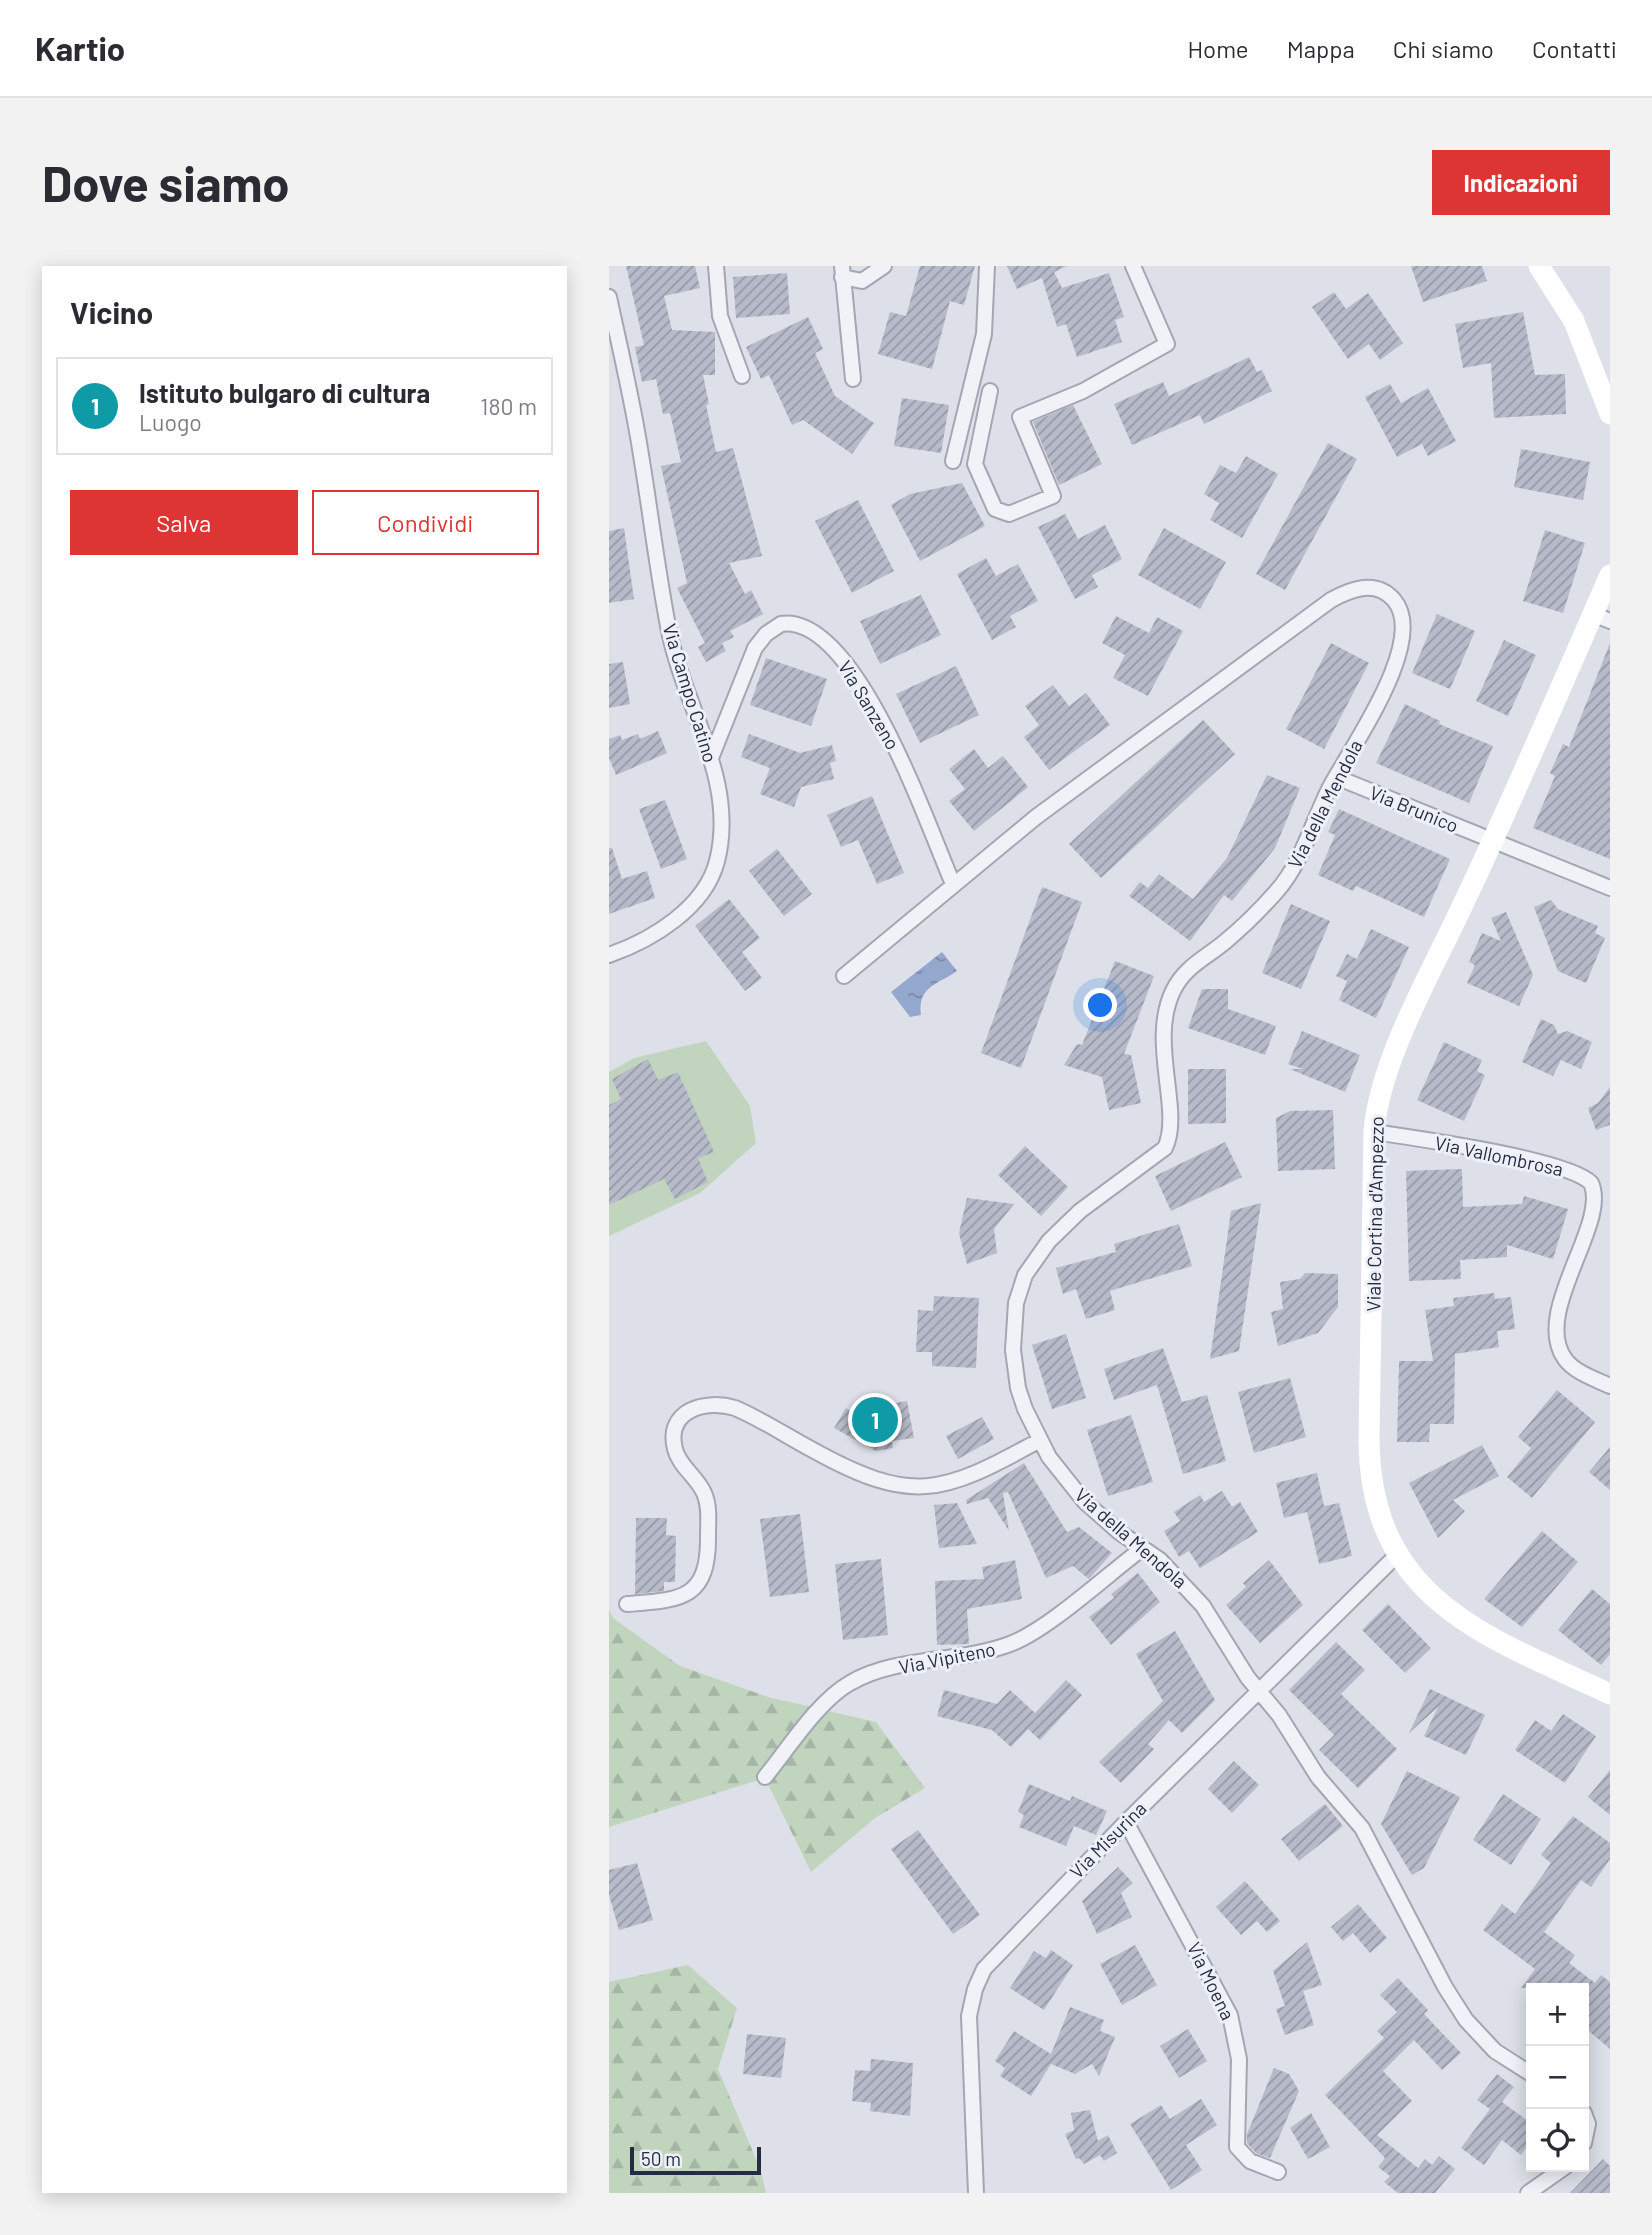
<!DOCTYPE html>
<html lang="it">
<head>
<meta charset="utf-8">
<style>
	body { margin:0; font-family:Barlow,sans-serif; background:#f2f2f3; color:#2b2b33 }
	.controls { position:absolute; right:21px; bottom:21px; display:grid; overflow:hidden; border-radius:0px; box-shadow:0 4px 18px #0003 }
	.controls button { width:63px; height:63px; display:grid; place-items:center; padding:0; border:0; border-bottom:2px solid #e1e1e2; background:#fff; color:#2b2b33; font:35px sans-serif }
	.scale { position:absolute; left:21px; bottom:18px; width:131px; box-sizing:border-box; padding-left:7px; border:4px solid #252b41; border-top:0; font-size:19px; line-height:24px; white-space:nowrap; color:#252b41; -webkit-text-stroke:5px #edf0f6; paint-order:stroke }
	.you { position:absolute; left:492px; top:740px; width:24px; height:24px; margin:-18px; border:5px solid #fff; border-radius:50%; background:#1a73e8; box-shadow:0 0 0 10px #1a73e833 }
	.badge { display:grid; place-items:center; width:46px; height:46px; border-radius:50%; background:#dc3534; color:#fff; font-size:23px; font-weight:700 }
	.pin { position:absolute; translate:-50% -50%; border:4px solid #fff; box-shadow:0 2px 7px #0006 }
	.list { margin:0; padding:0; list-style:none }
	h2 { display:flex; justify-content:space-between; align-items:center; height:91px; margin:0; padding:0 28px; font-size:30px }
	h2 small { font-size:23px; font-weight:400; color:#7c7c81 }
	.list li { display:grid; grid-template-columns:46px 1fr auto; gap:21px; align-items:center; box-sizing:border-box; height:98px; margin:0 14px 14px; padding:0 14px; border:2px solid #e1e1e2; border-radius:0px }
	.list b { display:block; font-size:26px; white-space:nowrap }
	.list p { margin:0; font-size:23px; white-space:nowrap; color:#7c7c81 }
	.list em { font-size:23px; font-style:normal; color:#7c7c81 }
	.actions { display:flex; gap:14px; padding:21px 28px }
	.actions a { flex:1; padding:16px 0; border:2px solid #dc3534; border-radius:0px; text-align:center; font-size:24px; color:#dc3534 }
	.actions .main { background:#dc3534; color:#fff }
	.icon { flex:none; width:38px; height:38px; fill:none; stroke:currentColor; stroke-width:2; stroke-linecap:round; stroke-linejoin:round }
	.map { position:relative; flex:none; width:1001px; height:1927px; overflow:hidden; border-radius:0px }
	header { display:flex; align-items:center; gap:42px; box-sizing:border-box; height:98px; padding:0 35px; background:#fff; border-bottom:2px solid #e1e1e2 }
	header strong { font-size:33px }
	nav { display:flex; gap:38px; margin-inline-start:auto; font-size:24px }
	.intro { display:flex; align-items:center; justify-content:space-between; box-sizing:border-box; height:168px; padding:0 42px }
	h1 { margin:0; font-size:49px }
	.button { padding:18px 32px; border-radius:0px; background:#dc3534; color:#fff; font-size:24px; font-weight:700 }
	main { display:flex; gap:42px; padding:0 42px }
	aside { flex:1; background:#fff; border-radius:0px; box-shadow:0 4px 18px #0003 }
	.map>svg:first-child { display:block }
	.green { fill:#c0d4be }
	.forest { fill:url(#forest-firs) }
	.water { fill:url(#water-ripples) }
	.building { fill:url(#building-hatch) }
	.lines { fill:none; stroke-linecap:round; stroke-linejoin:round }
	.street-casing { stroke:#a3a6b3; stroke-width:18 }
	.street { stroke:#f1f2f7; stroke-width:14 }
	.secondary { stroke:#fff; stroke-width:21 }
	.labels { text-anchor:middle; stroke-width:6; stroke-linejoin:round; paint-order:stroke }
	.street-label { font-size:19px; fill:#252b41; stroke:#edf0f6 }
</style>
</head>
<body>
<header>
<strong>Kartio</strong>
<nav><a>Home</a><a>Mappa</a><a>Chi siamo</a><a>Contatti</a></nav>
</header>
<div class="intro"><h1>Dove siamo</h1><a class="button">Indicazioni</a></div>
<main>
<aside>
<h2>Vicino<small></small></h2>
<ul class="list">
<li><span class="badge" style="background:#0f9aa8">1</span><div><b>Istituto bulgaro di cultura</b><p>Luogo</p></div><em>180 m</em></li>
</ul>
<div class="actions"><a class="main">Salva</a><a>Condividi</a></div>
</aside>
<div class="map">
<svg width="1001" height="1927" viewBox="0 0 1001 1927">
	<defs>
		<pattern id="forest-firs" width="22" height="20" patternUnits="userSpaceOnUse" patternTransform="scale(1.75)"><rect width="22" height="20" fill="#c0d4be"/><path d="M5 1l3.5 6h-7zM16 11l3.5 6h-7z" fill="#a5b6a4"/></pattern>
		<pattern id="water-ripples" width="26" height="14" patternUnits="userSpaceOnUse" patternTransform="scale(1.75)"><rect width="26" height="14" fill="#94a7cd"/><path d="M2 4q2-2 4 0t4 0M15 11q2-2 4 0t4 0" fill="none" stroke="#7988a8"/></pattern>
		<pattern id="building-hatch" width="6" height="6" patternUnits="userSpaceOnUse" patternTransform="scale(1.75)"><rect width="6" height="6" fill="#b7bbc9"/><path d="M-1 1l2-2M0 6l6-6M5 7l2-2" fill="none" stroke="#9598a5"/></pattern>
	</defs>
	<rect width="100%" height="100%" fill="#dee0e9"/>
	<path class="green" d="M 97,775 L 141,840 L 147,877 L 91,927 L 0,970 L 0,806 L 25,792 Z"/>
	<path class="forest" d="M 0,1344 L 4,1352 L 71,1400 L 159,1431 L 267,1456 L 316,1522 L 266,1552 L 202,1606 L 156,1512 L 0,1561 Z
		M 79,1699 L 128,1742 L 109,1803 L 152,1905 L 157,1927 L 0,1927 L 0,1716 Z"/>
	<path class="water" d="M 333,686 L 348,705 C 330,718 308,720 312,749 L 301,751 L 282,726 Z"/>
	<path class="building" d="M 17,0 L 86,0 L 91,22 L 55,30 L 63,64 L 106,66 L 106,109 L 94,109 L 100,138 L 97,139 L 107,186 L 124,182 L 153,290 L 120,297 L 136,328 L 142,324 L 154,348 L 121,365 L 125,371 L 113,377 L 117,385 L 97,396 L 89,381 L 96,377 L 68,322 L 78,317 L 52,200 L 72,196 L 61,147 L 54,148 L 47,113 L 33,116 L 26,81 L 35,79 Z
		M 311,0 L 366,0 L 355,39 L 341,35 L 323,103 L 269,88 L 281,46 L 297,50 Z
		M 398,0 L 458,0 L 445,6 L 453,22 L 500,7 L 515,51 L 506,54 L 513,76 L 468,91 L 457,58 L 448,61 L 433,12 L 408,23 Z
		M 802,0 L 873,0 L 878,15 L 814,36 Z
		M 178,7 L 181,48 L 127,52 L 124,11 Z
		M 725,26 L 737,43 L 759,27 L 794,77 L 771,94 L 760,78 L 739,93 L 703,41 Z
		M 914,46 L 926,109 L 956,108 L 957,148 L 885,152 L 882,97 L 854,102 L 846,58 Z
		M 199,51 L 214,83 L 206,87 L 226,130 L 265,157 L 243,188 L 194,154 L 183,159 L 160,109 L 152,113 L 137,81 Z
		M 640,91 L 648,106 L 653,104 L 663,125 L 595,158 L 591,149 L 523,179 L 505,138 L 554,116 L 560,130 Z
		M 781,118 L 792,137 L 819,122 L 847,175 L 819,190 L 813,178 L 788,191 L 756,131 Z
		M 293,132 L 340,139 L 332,187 L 285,180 Z
		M 464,139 L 493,198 L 450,219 L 424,156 Z
		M 719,177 L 748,193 L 676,324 L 647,308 Z
		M 912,183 L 981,196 L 974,234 L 905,221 Z
		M 637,190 L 669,208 L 633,272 L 601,254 L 610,237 L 595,228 L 611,199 L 627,207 Z
		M 353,217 L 376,260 L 311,295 L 282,239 L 301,228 Z
		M 249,234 L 285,305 L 243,327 L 206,255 Z
		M 456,248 L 469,273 L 496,259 L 513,293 L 483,309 L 489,321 L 466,333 L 429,261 Z
		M 15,262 L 25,333 L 0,337 L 0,265 Z
		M 555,262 L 617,296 L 591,343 L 529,309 Z
		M 936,264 L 976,277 L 954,347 L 914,335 Z
		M 377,292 L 387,310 L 409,298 L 429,335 L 401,350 L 407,361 L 383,374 L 348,308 Z
		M 312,329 L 332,369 L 271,398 L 251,355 Z
		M 828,348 L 866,365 L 841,423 L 803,407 Z
		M 507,350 L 540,367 L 548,351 L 574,365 L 539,430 L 504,412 L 516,389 L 493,377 Z
		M 895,374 L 927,389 L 899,450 L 867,435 Z
		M 722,377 L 760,397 L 715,483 L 677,463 Z
		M 1001,377 L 1001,593 L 924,562 L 946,510 L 941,507 L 954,478 L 960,481 Z
		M 157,392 L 218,413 L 202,460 L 141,439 Z
		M 14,396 L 21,438 L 0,442 L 0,398 Z
		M 347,400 L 370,449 L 311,477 L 287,428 Z
		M 444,419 L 460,440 L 477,427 L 501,459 L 440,504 L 415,471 L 430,459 L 416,440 Z
		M 796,438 L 831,455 L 830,458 L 884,480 L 860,537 L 767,497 Z
		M 594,454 L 626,488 L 492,612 L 460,578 Z
		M 49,465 L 58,487 L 7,509 L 0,492 L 0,473 L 11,469 L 13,474 L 29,468 L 31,473 Z
		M 140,468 L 191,487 L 223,479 L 227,495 L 221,497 L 225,513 L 192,521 L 185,541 L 151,528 L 161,502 L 132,491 Z
		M 365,483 L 379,502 L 394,490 L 419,521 L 365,565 L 340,535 L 356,523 L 340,503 Z
		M 658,509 L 691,522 L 666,582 L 623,635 L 615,629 L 581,675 L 520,630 L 531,616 L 539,622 L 550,608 L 584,633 L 618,592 Z
		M 263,530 L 295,607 L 268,618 L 249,574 L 232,581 L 218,549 Z
		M 56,534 L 78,593 L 52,603 L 30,543 Z
		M 730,543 L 841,593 L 815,651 L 747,620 L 744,625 L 709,609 L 726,569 L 719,566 Z
		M 0,582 L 3,582 L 13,613 L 38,605 L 46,632 L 0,648 Z
		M 168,583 L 203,628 L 175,650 L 140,605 Z
		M 433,621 L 473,636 L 412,802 L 372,787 Z
		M 120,633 L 151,672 L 133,686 L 153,712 L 136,725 L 86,660 Z
		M 942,634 L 949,643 L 989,660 L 986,667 L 996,672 L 977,717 L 949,705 L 925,641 Z
		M 682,638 L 721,655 L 692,723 L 653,707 Z
		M 897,646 L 924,709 L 910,740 L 858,717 L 866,699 L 860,696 L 873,667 L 892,675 L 882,652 Z
		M 762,663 L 800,681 L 767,752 L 730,734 L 738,715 L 727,710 L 738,688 L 748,693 Z
		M 506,695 L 545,710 L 515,788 L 522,789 L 532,837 L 500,844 L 493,811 L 455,799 L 468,778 L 473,779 Z
		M 593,723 L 619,723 L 619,743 L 667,760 L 656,789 L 579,762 Z
		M 932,753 L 945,759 L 949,768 L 958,765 L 983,776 L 972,803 L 952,794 L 944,810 L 913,796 Z
		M 693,765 L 751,789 L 736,826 L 681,803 L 694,803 L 679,798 Z
		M 835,776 L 873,794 L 868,805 L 876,809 L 855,855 L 808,834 Z
		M 39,793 L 49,814 L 69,806 L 105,886 L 89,892 L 99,916 L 66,933 L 55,913 L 0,939 L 0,839 L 12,833 L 3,813 Z
		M 579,803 L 617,803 L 617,857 L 579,858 Z
		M 1001,821 L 1001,859 L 987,864 L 979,842 L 989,837 Z
		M 724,844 L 726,903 L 669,905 L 667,852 L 681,845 Z
		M 616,876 L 633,911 L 562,945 L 546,910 Z
		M 416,880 L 459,921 L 432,950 L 389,909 Z
		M 853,903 L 854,941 L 913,938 L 915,930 L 959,943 L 944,993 L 898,979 L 898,991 L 851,994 L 852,1013 L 800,1015 L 797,905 Z
		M 358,932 L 405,938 L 385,963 L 388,987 L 358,998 L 350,967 Z
		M 652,937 L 630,1085 L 601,1093 L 622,945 Z
		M 570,958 L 583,1000 L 501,1025 L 506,1044 L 477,1053 L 467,1023 L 454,1028 L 447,1002 L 507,986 L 505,978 Z
		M 696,1007 L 729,1008 L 729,1041 L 709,1067 L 669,1080 L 662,1046 L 674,1043 L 671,1016 L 691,1013 Z
		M 885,1027 L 886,1033 L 902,1031 L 906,1063 L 888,1065 L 890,1081 L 846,1088 L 845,1158 L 821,1158 L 820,1176 L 788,1176 L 790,1095 L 824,1095 L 816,1044 L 845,1040 L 844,1032 Z
		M 325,1030 L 370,1032 L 367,1102 L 323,1100 L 323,1086 L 307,1086 L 309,1044 L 324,1045 Z
		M 457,1068 L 477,1132 L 443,1143 L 423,1079 Z
		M 554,1082 L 573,1136 L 598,1129 L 617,1195 L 574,1208 L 548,1119 L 505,1134 L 495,1103 Z
		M 681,1112 L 697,1171 L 645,1187 L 629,1126 Z
		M 948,1124 L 986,1156 L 923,1232 L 898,1211 L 922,1182 L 909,1171 Z
		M 298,1135 L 305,1172 L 283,1175 L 284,1182 L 267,1185 L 225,1162 L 237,1142 L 242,1145 Z
		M 522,1149 L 544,1216 L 499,1230 L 478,1164 Z
		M 373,1151 L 385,1173 L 349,1193 L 337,1170 Z
		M 873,1179 L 890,1210 L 844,1234 L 856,1245 L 829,1272 L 800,1217 Z
		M 1001,1181 L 1001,1224 L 980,1206 Z
		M 415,1197 L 458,1266 L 470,1261 L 503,1287 L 480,1313 L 464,1300 L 437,1312 L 399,1226 L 394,1227 L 400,1265 L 379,1232 L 358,1238 L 357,1234 Z
		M 708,1207 L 715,1240 L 730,1237 L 743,1290 L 710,1298 L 698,1246 L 675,1252 L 667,1217 Z
		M 613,1225 L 623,1241 L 631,1236 L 649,1266 L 591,1302 L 580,1285 L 570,1291 L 555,1265 L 571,1255 L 565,1246 L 591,1229 L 595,1236 Z
		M 348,1237 L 368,1278 L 330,1282 L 325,1239 Z
		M 191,1248 L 200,1326 L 161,1331 L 151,1253 Z
		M 27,1252 L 58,1252 L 57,1269 L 67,1270 L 66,1316 L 55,1316 L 55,1325 L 26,1328 Z
		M 933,1265 L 969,1296 L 913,1361 L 875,1333 Z
		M 272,1293 L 279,1369 L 234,1374 L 226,1298 Z
		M 406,1294 L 413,1333 L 358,1343 L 360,1378 L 328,1379 L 326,1315 L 375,1313 L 373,1301 Z
		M 660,1294 L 694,1339 L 651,1377 L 617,1339 L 637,1321 L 634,1317 Z
		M 529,1307 L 551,1336 L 502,1379 L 480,1351 L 505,1332 L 502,1328 Z
		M 983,1323 L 1001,1338 L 1001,1388 L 992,1399 L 949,1364 Z
		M 779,1338 L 822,1382 L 796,1407 L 753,1364 Z
		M 566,1365 L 606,1434 L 573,1467 L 560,1454 L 539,1478 L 545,1483 L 512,1517 L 490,1496 L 554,1435 L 527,1388 Z
		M 727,1376 L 756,1404 L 732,1428 L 788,1483 L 749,1522 L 710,1484 L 725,1469 L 680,1424 Z
		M 457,1414 L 473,1429 L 431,1474 L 419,1463 L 402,1481 L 383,1464 L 328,1450 L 335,1424 L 388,1438 L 401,1424 L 426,1447 Z
		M 821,1423 L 876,1449 L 857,1489 L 815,1470 L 829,1441 L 800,1467 Z
		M 954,1448 L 987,1470 L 956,1517 L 906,1484 L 926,1454 L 942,1465 Z
		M 625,1495 L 650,1519 L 623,1547 L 599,1523 Z
		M 1001,1504 L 1001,1549 L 979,1531 Z
		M 798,1505 L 851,1531 L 815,1602 L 803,1609 L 772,1558 Z
		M 420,1518 L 461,1535 L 463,1530 L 498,1545 L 487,1569 L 465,1560 L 457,1580 L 410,1561 L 415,1549 L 409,1546 Z
		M 894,1528 L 932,1553 L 902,1599 L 864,1574 Z
		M 716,1538 L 734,1560 L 690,1595 L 672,1573 Z
		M 964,1550 L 1001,1577 L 1001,1593 L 982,1621 L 972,1614 L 935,1666 L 966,1689 L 960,1697 L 986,1717 L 992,1709 L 1001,1716 L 1001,1783 L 975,1761 L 975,1722 L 912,1722 L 926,1703 L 874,1664 L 893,1638 L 906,1648 L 942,1597 L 932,1589 Z
		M 309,1564 L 371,1649 L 344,1668 L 282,1583 Z
		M 28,1597 L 44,1654 L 10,1664 L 0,1629 L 0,1604 Z
		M 509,1601 L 524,1617 L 512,1627 L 523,1651 L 488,1668 L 473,1635 Z
		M 636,1615 L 671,1655 L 658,1666 L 648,1655 L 632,1669 L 607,1641 Z
		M 749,1638 L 778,1672 L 761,1687 L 744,1667 L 734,1675 L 722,1661 Z
		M 698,1676 L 713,1719 L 694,1725 L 705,1759 L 676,1769 L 667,1743 L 676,1740 L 664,1705 Z
		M 526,1679 L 548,1719 L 513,1739 L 491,1698 Z
		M 442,1684 L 464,1699 L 435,1744 L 401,1722 L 425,1685 L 437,1692 Z
		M 789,1712 L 819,1744 L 815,1748 L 852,1787 L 833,1804 L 805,1774 L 774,1805 L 803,1835 L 768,1869 L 809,1902 L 816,1893 L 823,1899 L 830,1890 L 846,1903 L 826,1927 L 789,1927 L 775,1916 L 781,1910 L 769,1901 L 776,1892 L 716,1829 L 775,1772 L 768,1765 L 788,1746 L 771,1729 Z
		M 461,1741 L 495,1754 L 491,1765 L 506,1771 L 490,1810 L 483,1798 L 466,1808 L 442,1798 L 422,1830 L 391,1810 L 396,1802 L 386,1795 L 405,1765 L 442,1788 Z
		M 579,1763 L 598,1795 L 570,1812 L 551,1780 Z
		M 138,1768 L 177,1772 L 172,1812 L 134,1808 Z
		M 262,1793 L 304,1797 L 301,1850 L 261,1845 L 262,1837 L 243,1835 L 246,1804 L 261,1805 Z
		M 665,1802 L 680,1808 L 690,1825 L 661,1892 L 647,1887 L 638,1877 L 638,1868 Z
		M 888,1808 L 905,1821 L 893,1836 L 922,1857 L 922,1875 L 912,1889 L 893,1874 L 875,1899 L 852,1882 L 881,1843 L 868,1834 Z
		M 592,1833 L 608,1859 L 577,1879 L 593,1904 L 562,1924 L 521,1858 L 552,1839 L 561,1853 Z
		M 481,1844 L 489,1875 L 499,1869 L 508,1887 L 495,1895 L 491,1889 L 475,1898 L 470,1892 L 467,1893 L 456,1868 L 465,1864 L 462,1847 Z
		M 702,1847 L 721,1881 L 699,1893 L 681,1862 Z
		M 994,1893 L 1001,1900 L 1001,1927 L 961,1927 Z"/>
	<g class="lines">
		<defs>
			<path id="street" d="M 107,0 L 111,50 L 133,110
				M 233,0 L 244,113
				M 233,11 L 253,15 L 275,0
				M 0,31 C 10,78 21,124 29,171 C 40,234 47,297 59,360 C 73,438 129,513 108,595 C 96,642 43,674 0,689
				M 381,125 L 366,198 L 386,243 L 400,248 L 444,230 L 411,151 L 474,125 L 558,78 L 524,0
				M 344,195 L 375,68 L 378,0
				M 984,348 L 1001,355
				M 102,492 L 146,382 L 157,368 L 172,358 C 247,347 319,561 344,618
				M 727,511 L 1001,622
				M 235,710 L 427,551 L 722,334 C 742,323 767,313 785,334 C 820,375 740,484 720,523 C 703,557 693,597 667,626 C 652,643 635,660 617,675 C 597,692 576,700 564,725 C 539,777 574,844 556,882 L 471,945 L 440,975 L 416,1009 L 407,1037 L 404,1084 L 409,1122 L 416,1143 L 440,1191 L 475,1235 L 510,1266 L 551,1294 L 594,1340 L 639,1412 L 670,1449 L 709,1511 L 753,1562 L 836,1721 L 857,1754 L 886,1785 L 922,1808
				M 765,866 C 805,872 958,893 982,917 C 1001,958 922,1046 956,1093 C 965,1106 986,1113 1001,1120
				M 18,1338 C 72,1334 100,1334 99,1269 C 99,1256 101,1240 95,1227 C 88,1211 70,1200 66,1183 C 56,1144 97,1133 126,1142 C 152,1153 176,1169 202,1183 C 303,1239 332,1229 431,1174
				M 156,1511 C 179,1483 209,1435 241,1417 C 286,1390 351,1397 401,1378 C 439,1364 499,1308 534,1282
				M 517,1556 L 621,1749 L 630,1793 L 628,1881 L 641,1895 L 669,1906
				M 975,1847 L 979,1858 L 975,1877
				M 367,1927 L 360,1750 L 366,1723 L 375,1703 L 517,1556 L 789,1288
				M 919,1927 L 956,1901"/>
		</defs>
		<use href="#street" class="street-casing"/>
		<use href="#street" class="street"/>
		<path class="secondary" d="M 930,0 L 965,55 L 1001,148
			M 1001,309 C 954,416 908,524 858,630 C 827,698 770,794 765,866 L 760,1175 C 762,1335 879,1371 1001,1428"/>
	</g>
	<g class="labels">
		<g class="street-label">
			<text transform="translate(81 427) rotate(73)" y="7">Via Campo Catino</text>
			<text transform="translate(260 439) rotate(59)" y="7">Via Sanzeno</text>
			<text transform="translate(716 538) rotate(-63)" y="7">Via della Mendola</text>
			<text transform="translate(805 543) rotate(22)" y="7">Via Brunico</text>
			<text transform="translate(890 890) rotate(12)" y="7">Via Vallombrosa</text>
			<text transform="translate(766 948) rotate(-89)" y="7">Viale Cortina d'Ampezzo</text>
			<text transform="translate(522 1272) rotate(41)" y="7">Via della Mendola</text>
			<text transform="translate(338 1392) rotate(-11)" y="7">Via Vipiteno</text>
			<text transform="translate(499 1574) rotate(-45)" y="7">Via Misurina</text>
			<text transform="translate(602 1715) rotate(64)" y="7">Via Moena</text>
		</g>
	</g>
</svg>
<div class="controls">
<button>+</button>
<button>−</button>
<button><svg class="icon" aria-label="locate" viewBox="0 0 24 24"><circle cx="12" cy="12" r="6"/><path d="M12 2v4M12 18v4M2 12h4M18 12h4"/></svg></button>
</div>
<div class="scale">50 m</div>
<div class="you"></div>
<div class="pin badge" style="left:266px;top:1154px;background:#0f9aa8">1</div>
</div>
</main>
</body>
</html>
